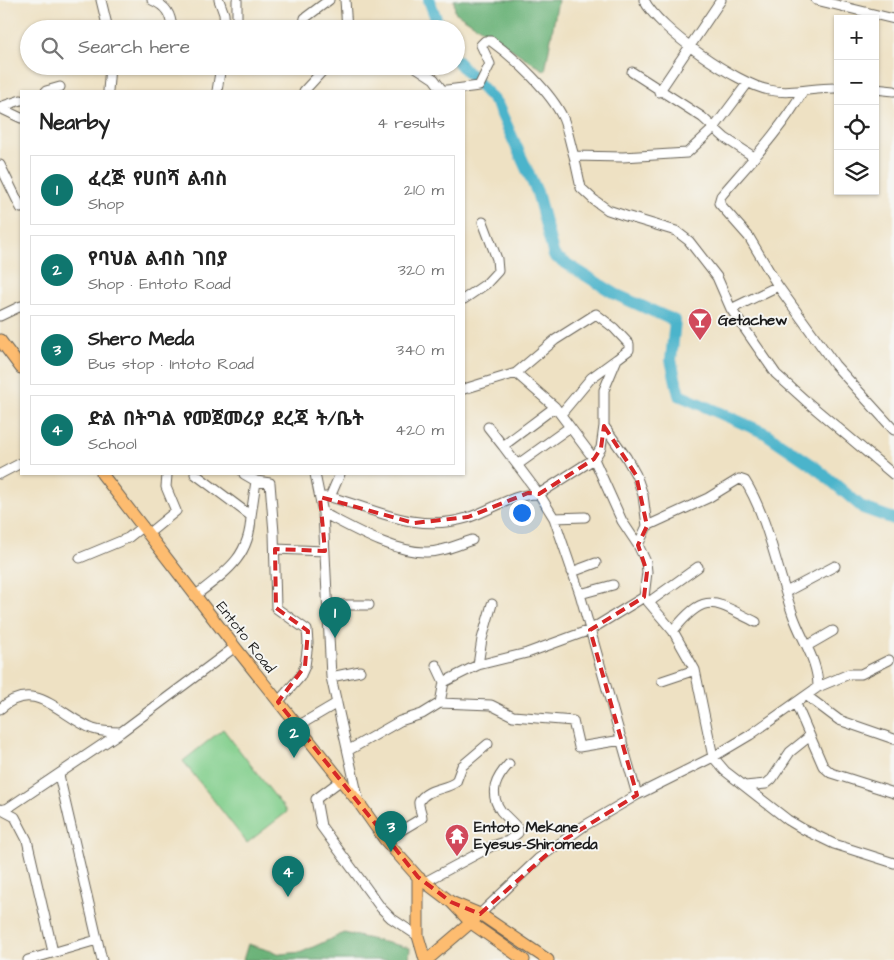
<!DOCTYPE html>
<html lang="en">
<head>
<meta charset="utf-8">
<style>
	body { margin:0; font-family:"Architects Daughter","Noto Sans Ethiopic",sans-serif; background:#f6f6f6; color:#222 }
	.controls { position:absolute; right:15px; top:15px; display:grid; overflow:hidden; border-radius:0px; box-shadow:0 1px 4px #0004 }
	.controls button { width:45px; height:45px; display:grid; place-items:center; padding:0; border:0; border-bottom:1px solid #e0e0e0; background:#fff; color:#222; font:25px sans-serif }
	.you { position:absolute; left:521px; top:512px; width:18px; height:18px; margin:-12px; border:4px solid #fff; border-radius:50%; background:#1a73e8; box-shadow:0 0 0 8px #1a73e833 }
	.badge { display:grid; place-items:center; width:32px; height:32px; border-radius:50%; background:#0f766e; color:#fff; font-size:16px; font-weight:700 }
	.pin { position:absolute; translate:-50% -41px; filter:drop-shadow(0 1px 2px #0008) }
	.pin::after { content:''; position:absolute; top:26px; width:18px; height:15px; background:inherit; clip-path:polygon(0 0,100% 0,50% 100%) }
	.list { margin:0; padding:0; list-style:none }
	h2 { display:flex; justify-content:space-between; align-items:center; height:65px; margin:0; padding:0 20px; font-size:21px }
	h2 small { font-size:16px; font-weight:400; color:#767676 }
	.list li { display:grid; grid-template-columns:32px 1fr auto; gap:15px; align-items:center; box-sizing:border-box; height:70px; margin:0 10px 10px; padding:0 10px; border:1px solid #e0e0e0; border-radius:0px }
	.list b { display:block; font-size:19px; white-space:nowrap }
	.list p { margin:0; font-size:16px; white-space:nowrap; color:#767676 }
	.list em { font-size:16px; font-style:normal; color:#767676 }
	.icon { flex:none; width:28px; height:28px; fill:none; stroke:currentColor; stroke-width:2; stroke-linecap:round; stroke-linejoin:round }
	.map { position:relative; flex:none; width:894px; height:960px; overflow:hidden }
	.search { position:absolute; background:#fff; box-shadow:0 1px 4px #0004; left:20px; top:20px; width:445px; height:55px; display:flex; align-items:center; gap:12px; box-sizing:border-box; padding:0 18px; border-radius:28px; color:#767676; font-size:19px }
	.panel { position:absolute; background:#fff; box-shadow:0 1px 4px #0004; left:20px; top:90px; width:445px; height:385px; border-radius:0px }
	.map>svg:first-child { display:block }
	.green { fill:#83cf8d; stroke:#507654 }
	.forest { fill:#6ab278; stroke:#43674a }
	.lines { fill:none; stroke-linecap:round; stroke-linejoin:round }
	.river { stroke:#4cb4cb; stroke-width:12 }
	.minor-casing { stroke:#666156; stroke-width:11 }
	.major-casing { stroke:#666156; stroke-width:13 }
	.minor { stroke:#fff; stroke-width:9 }
	.major { stroke:#fdbc70; stroke-width:11 }
	.marked { fill:none; stroke:#d62828; stroke-width:4; stroke-dasharray:10 6; stroke-linejoin:round }
	.labels { text-anchor:middle; stroke-width:4; stroke-linejoin:round; paint-order:stroke }
	.poi-label { font-size:15px; font-weight:bold; fill:#1c1c1c; stroke:#f6f6f2; text-anchor:start }
	.street-label { font-size:15px; fill:#1c1c1c; stroke:#f6f6f2 }
</style>
</head>
<body>
<div class="map">
<svg width="894" height="960" viewBox="0 0 894 960">
	<rect width="100%" height="100%" fill="#f6f6f2"/>
	<filter id="ink" filterUnits="userSpaceOnUse"><feTurbulence type="fractalNoise" baseFrequency=".02" numOctaves="2"/><feDisplacementMap in="SourceGraphic" scale="10" xChannelSelector="R" yChannelSelector="G"/><feConvolveMatrix kernelMatrix="1 2 1 2 8 2 1 2 1" color-interpolation-filters="sRGB"/></filter>
	<filter id="wash" filterUnits="userSpaceOnUse"><feTurbulence type="fractalNoise" baseFrequency=".0096" numOctaves="4" result="noise"/><feDisplacementMap in="SourceGraphic" scale="20" xChannelSelector="R" yChannelSelector="G"/><feGaussianBlur stdDeviation="1.12" result="paint"/><feColorMatrix in="noise" values="0 0 0 0 0 0 0 0 0 0 0 0 0 0 0 0 0 1.4 0 .05"/><feComposite in="paint" operator="in"/></filter>
	<g filter="url(#wash)">
		<rect width="100%" height="100%" fill="#eee1c3"/>
		<path class="green" d="M 223,729 L 287,812 L 247,843 L 183,761 Z"/>
		<path class="forest" d="M 454,0 L 558,0 L 545,71 L 455,12 Z
			M 344,933 L 410,948 L 409,960 L 243,960 L 248,944 L 281,954 L 302,952 Z"/>
		<g class="lines">
			<path class="river" d="M 429,0 L 440,29
				M 456,60 L 497,104 L 537,192 L 554,256 L 617,295 L 675,321 L 671,360 L 679,395 L 765,433 L 815,467 L 863,508 L 894,519"/>
		</g>
	</g>
	<g filter="url(#ink)">
		<g class="lines">
			<defs>
				<path id="minor" d="M 101,0 L 108,29
					M 152,0 C 166,6 171,14 172,29
					M 219,0 L 224,14 L 225,29
					M 345,0 L 347,29
					M 644,0 C 659,30 737,84 769,90 C 792,95 815,87 838,88
					M 816,0 L 894,19
					M 237,29 L 237,0
					M 303,29 L 305,18 L 329,0
					M 414,66 L 434,79 L 442,90
					M 632,72 L 702,117 L 725,138 L 754,157
					M 747,84 L 714,128 L 687,153 L 623,157 L 574,156 L 581,188 L 594,200 L 608,210 L 626,216 L 676,231 L 689,241 L 717,277 L 731,309 L 776,374 L 806,401 L 894,475
					M 875,89 L 894,91
					M 46,91 L 60,87
					M 108,91 L 110,66
					M 217,91 L 221,66
					M 304,91 L 327,66
					M 439,91 L 479,86 L 490,64 L 481,45 L 485,41 L 491,41 C 515,58 551,92 563,118 C 568,130 570,144 574,156
					M 803,91 C 781,130 750,162 721,196 L 719,203 L 749,237 L 778,286 L 835,365 L 894,430
					M 659,92 L 721,0
					M 0,107 L 21,100
					M 0,108 L 21,118
					M 0,165 L 21,208
					M 464,299 L 486,284 L 498,271 L 497,259 L 483,222
					M 731,309 L 778,286
					M 0,316 L 21,306
					M 516,373 L 555,340 L 596,314 L 614,328 L 629,344 L 629,350 L 617,359 L 604,390 L 604,426 L 626,457 L 636,475 L 643,495 L 647,526
					M 464,389 L 516,373 L 555,407 L 594,459 L 622,521 L 638,545 L 646,562 L 647,572 L 644,597 L 673,631 L 695,670 L 713,757 L 725,771 L 788,820 L 803,829 L 834,844 L 894,863
					M 555,407 L 503,446 L 539,494 L 594,459 L 601,448 L 604,426
					M 561,414 L 591,378 L 617,359
					M 488,427 L 503,446
					M 517,465 L 570,427
					M 0,474 L 21,463
					M 195,474 L 251,516 C 250,557 226,572 196,595
					M 244,474 L 256,481 L 251,516
					M 315,474 L 323,513 L 331,677 L 359,802
					M 256,481 L 270,483 L 274,533 L 276,608 L 307,630 L 308,643 L 305,666 L 300,677 L 278,702
					M 325,497 L 330,497 L 340,474
					M 330,497 C 378,510 416,533 467,518 C 492,510 514,493 539,494 L 554,518 L 580,594 L 637,795
					M 323,513 C 352,528 395,553 427,552 C 443,552 457,545 472,540
					M 554,518 L 585,517
					M 149,533 L 176,511 L 166,487 L 167,475
					M 638,545 L 647,526 L 708,498 L 739,479 L 745,481 C 768,517 778,574 793,615 C 802,641 818,660 818,687
					M 275,549 L 325,551
					M 80,558 L 128,538 L 143,526
					M 572,572 L 596,563
					M 786,592 L 835,566
					M 580,594 L 613,585
					M 649,602 L 698,567
					M 328,605 L 369,605
					M 673,631 C 706,590 713,601 756,622
					M 807,646 L 833,631
					M 436,665 L 444,682
					M 478,665 L 482,639 L 492,604
					M 331,677 L 360,671
					M 662,681 L 695,670
					M 807,696 L 839,720 L 894,739
					M 440,703 L 491,705 L 513,716 L 573,721 L 579,747 L 622,740
					M 796,704 L 823,766 L 831,773 L 894,793
					M 0,709 C 35,677 60,716 93,729 C 102,732 112,732 121,732
					M 298,726 L 337,703
					M 349,750 L 400,721 L 422,714 L 440,703 L 444,682 L 478,665 L 527,653 L 590,630 L 644,597
					M 59,775 L 102,960
					M 340,781 L 316,799 L 321,826 L 381,908 L 391,918 L 418,936
					M 745,786 L 766,784 L 772,779 L 790,752 L 810,736
					M 0,809 L 15,817 L 27,840 L 53,952
					M 0,810 L 8,808 L 121,732 L 235,647
					M 385,840 L 422,818 C 422,813 418,806 419,802 C 426,788 445,790 456,782 L 462,766 L 488,744
					M 423,883 L 492,846 L 508,841 L 518,833 L 518,829 C 513,822 506,817 501,811 C 488,793 496,778 509,764
					M 480,914 L 538,859 L 584,826 L 637,795 L 713,757 L 750,735 L 818,687 L 849,674 L 861,674 L 889,660
					M 28,960 L 97,940"/>
				<path id="major" d="M 0,340 L 21,368
					M 102,474 L 235,647 L 359,803 L 385,840 L 418,877 L 451,902 L 471,923 L 524,960
					M 418,877 L 418,936 L 425,960
					M 451,902 L 480,914 L 548,960
					M 427,960 L 475,919"/>
			</defs>
			<use href="#minor" class="minor-casing"/>
			<use href="#major" class="major-casing"/>
			<use href="#minor" class="minor"/>
			<use href="#major" class="major"/>
		</g>
	</g>
	<path class="marked" d="M 604,426 L 636,475 L 647,526 L 638,545 L 647,572 L 644,597 L 590,630 L 637,795 L 562,841 L 480,914 L 451,902 L 418,877 L 278,702 L 305,666 L 308,631 L 276,608 L 275,549 L 325,551 L 320,497 L 414,523 L 468,517 L 528,493 L 539,494 L 594,459 L 601,448 Z"/>
	<defs>
		<symbol id="bar-pin" viewBox="-11 -11 22 30"><path d="M0 17L-7.5 6A9.5 9.5 0 1 1 7.5 6Z" fill="#d1495b" stroke="#f6f6f2"/><path d="M-6-5H6L.8 .8V4.5H3.5V6h-7V4.5H-.8V.8Z" fill="#fff"/></symbol>
		<symbol id="temple-pin" viewBox="-11 -11 22 30"><path d="M0 17L-7.5 6A9.5 9.5 0 1 1 7.5 6Z" fill="#d1495b" stroke="#f6f6f2"/><path d="M0-6L5-2H3V0L6.5 2.5H4V6H1.5V3h-3V6H-4V2.5H-6.5L-3 0V-2H-5Z" fill="#fff"/></symbol>
	</defs>
	<g fill-rule="evenodd">
		<use href="#bar-pin" x="686" y="306" width="28" height="38"/>
		<use href="#temple-pin" x="443" y="822" width="28" height="38"/>
	</g>
	<g class="labels">
		<g class="poi-label">
			<text x="718" y="325">Getachew</text>
			<text x="474" y="832">Entoto Mekane<tspan x="474" dy="17">Eyesus-Shiromeda</tspan></text>
		</g>
		<g class="street-label">
			<text transform="translate(246 637) rotate(52)" y="5">Entoto Road</text>
		</g>
	</g>
</svg>
<div class="controls">
<button>+</button>
<button>−</button>
<button><svg class="icon" aria-label="locate" viewBox="0 0 24 24"><circle cx="12" cy="12" r="6"/><path d="M12 2v4M12 18v4M2 12h4M18 12h4"/></svg></button>
<button><svg class="icon" aria-label="layers" viewBox="0 0 24 24"><path d="M12 4l9 5-9 5-9-5zM3 14l9 5 9-5"/></svg></button>
</div>
<div class="you"></div>
<div class="pin badge" style="left:335px;top:638px">1</div>
<div class="pin badge" style="left:294px;top:758px">2</div>
<div class="pin badge" style="left:391px;top:852px">3</div>
<div class="pin badge" style="left:288px;top:897px">4</div>
<div class="search"><svg class="icon" aria-label="search" viewBox="0 0 24 24"><circle cx="10" cy="10" r="6"/><path d="M15 15l6 6"/></svg>Search here</div>
<section class="panel">
<h2>Nearby<small>4 results</small></h2>
<ul class="list">
<li><span class="badge">1</span><div><b>ፈረጅ የሀበሻ ልብስ</b><p>Shop</p></div><em>210 m</em></li>
<li><span class="badge">2</span><div><b>የባህል ልብስ ገበያ</b><p>Shop · Entoto Road</p></div><em>320 m</em></li>
<li><span class="badge">3</span><div><b>Shero Meda</b><p>Bus stop · Intoto Road</p></div><em>340 m</em></li>
<li><span class="badge">4</span><div><b>ድል በትግል የመጀመሪያ ደረጃ ት/ቤት</b><p>School</p></div><em>420 m</em></li>
</ul>
</section>
</div>
</body>
</html>
